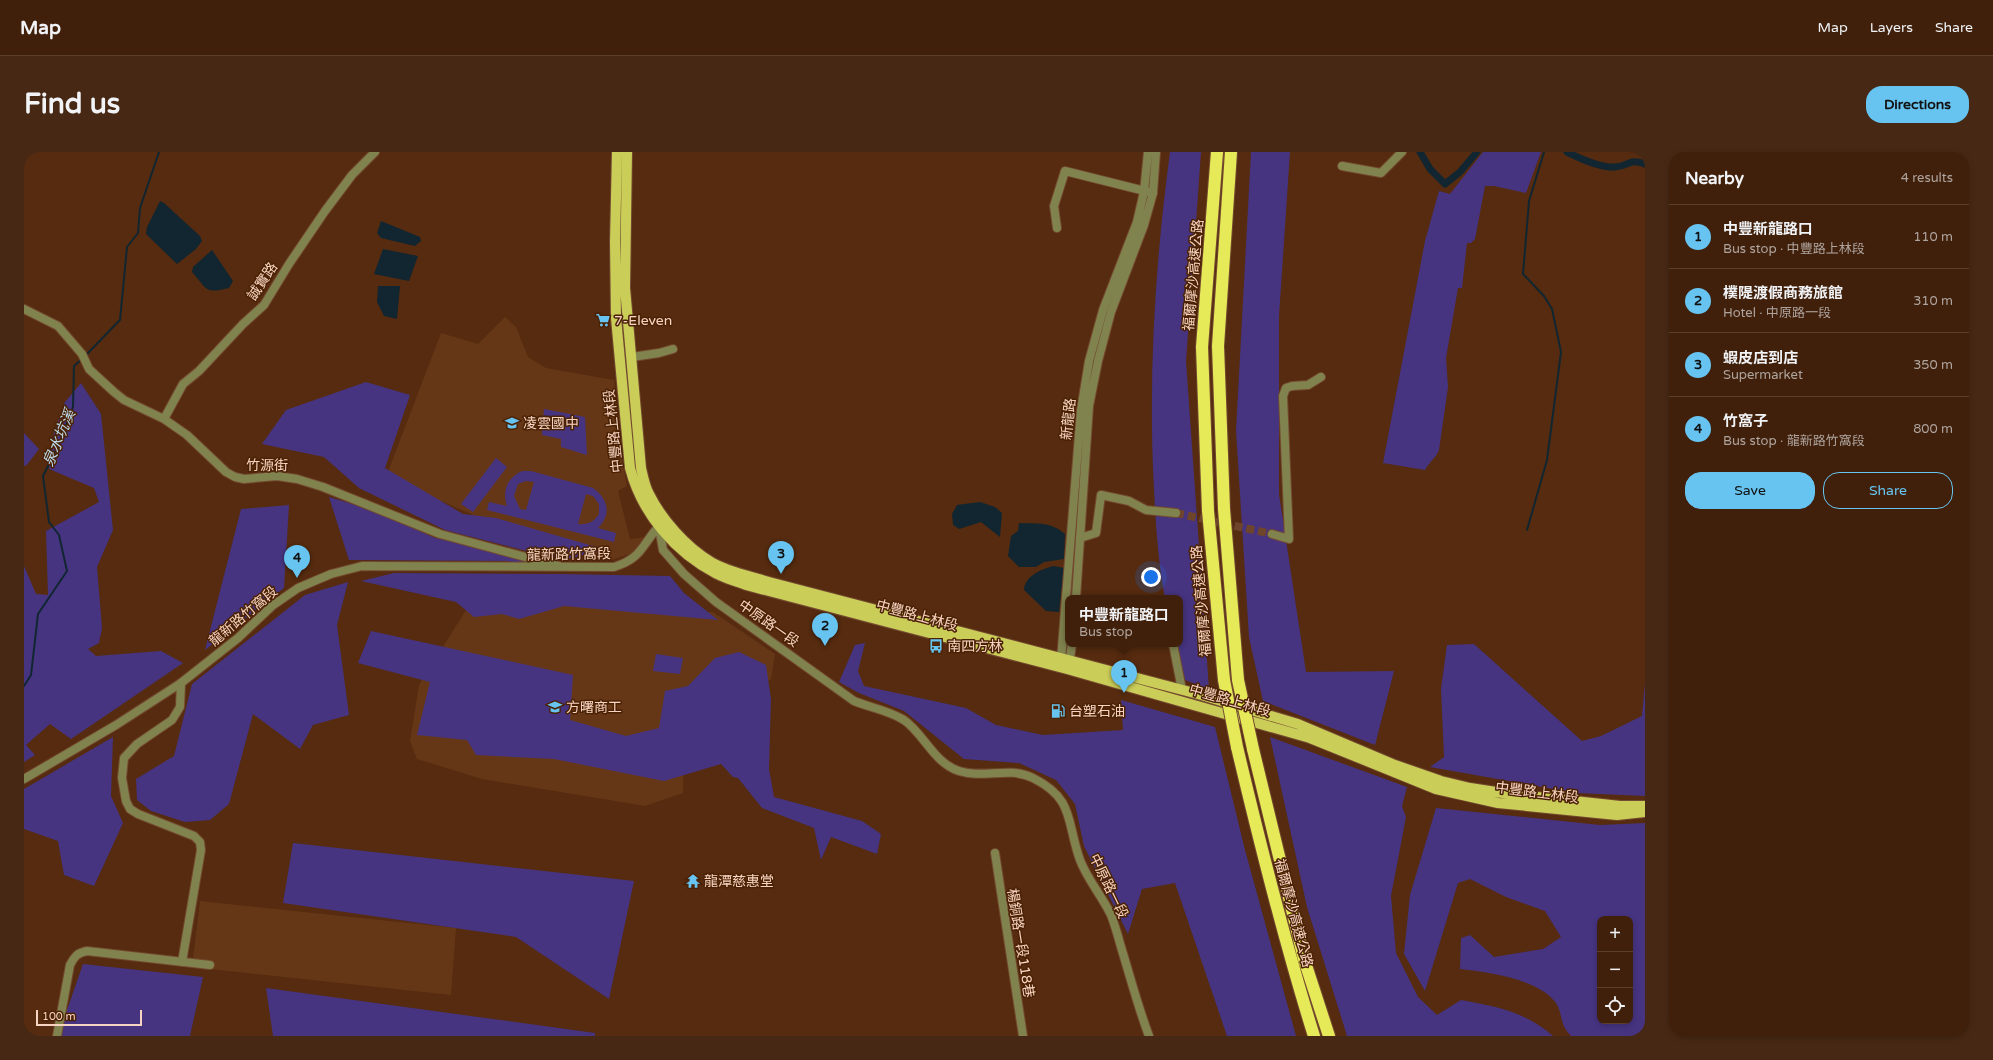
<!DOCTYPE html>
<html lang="en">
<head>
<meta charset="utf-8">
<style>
	body { margin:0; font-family:"Varela Round","Noto Sans TC",sans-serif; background:#472814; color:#f1f3f6 }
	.controls { position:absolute; right:12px; bottom:12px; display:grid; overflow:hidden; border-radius:8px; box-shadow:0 2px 6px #0003 }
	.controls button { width:36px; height:36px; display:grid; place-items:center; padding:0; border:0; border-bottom:1px solid #593e2c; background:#40200b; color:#f1f3f6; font:20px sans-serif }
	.scale { position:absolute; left:12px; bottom:10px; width:106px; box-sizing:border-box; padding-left:4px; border:2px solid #f7d4c1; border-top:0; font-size:11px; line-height:14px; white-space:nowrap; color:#f7d4c1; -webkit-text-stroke:3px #4b2104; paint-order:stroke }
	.you { position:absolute; left:1127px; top:425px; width:14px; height:14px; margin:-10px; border:3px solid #fff; border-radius:50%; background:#1a73e8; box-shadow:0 0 0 6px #1a73e833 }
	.badge { display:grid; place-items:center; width:26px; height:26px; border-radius:50%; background:#67c4f0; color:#111; font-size:13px; font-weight:700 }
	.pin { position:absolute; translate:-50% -33px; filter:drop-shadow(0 1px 2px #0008) }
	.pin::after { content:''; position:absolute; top:21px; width:14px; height:12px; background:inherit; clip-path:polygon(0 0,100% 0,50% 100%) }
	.popup { position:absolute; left:1041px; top:443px; width:118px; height:52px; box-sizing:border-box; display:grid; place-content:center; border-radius:8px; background:#40200b; filter:drop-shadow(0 1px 3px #0005); font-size:13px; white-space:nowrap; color:#aea39d }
	.popup b { font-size:15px; color:#f1f3f6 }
	.popup::after { content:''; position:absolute; left:50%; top:100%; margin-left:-8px; border:8px solid transparent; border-top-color:#40200b }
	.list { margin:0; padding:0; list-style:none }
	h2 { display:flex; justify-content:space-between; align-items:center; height:52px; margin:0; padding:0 16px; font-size:17px }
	h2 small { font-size:13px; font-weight:400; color:#aea39d }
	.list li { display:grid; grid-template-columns:26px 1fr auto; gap:12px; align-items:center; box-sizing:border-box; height:64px; padding:0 16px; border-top:1px solid #593e2c }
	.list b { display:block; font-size:15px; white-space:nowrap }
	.list p { margin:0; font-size:13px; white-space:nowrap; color:#aea39d }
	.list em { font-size:13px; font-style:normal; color:#aea39d }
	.actions { display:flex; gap:8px; padding:12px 16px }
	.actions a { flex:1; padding:9px 0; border:1px solid #67c4f0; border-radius:16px; text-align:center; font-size:14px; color:#67c4f0 }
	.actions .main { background:#67c4f0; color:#111 }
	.icon { flex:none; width:22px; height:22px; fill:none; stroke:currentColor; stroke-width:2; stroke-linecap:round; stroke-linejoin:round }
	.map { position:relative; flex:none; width:1621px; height:884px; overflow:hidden; border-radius:16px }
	header { display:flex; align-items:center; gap:24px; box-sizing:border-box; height:56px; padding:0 20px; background:#40200b; border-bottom:1px solid #593e2c }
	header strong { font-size:19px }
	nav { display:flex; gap:22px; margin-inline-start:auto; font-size:14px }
	.intro { display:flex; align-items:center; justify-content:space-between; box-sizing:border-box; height:96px; padding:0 24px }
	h1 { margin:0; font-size:28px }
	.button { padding:10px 18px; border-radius:16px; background:#67c4f0; color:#111; font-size:14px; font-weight:700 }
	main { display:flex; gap:24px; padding:0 24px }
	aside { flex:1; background:#40200b; border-radius:16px; box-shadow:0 2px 6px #0003 }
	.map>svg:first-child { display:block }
	.built { fill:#663717 }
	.green { fill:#463481; fill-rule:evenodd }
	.water { fill:#112630 }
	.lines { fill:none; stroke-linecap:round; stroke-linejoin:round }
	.stream { stroke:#112630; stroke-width:2 }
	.canal { stroke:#112630; stroke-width:7 }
	.minor-tunnel { stroke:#6e442a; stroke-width:8; stroke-dasharray:8 4; stroke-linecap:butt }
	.minor-casing { stroke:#73492f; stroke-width:10 }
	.tertiary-casing { stroke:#73492f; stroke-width:10 }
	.primary-casing { stroke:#73492f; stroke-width:12 }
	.motorway-casing { stroke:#73492f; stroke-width:14 }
	.minor { stroke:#81834e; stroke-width:8 }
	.tertiary { stroke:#81834e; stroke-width:8 }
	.primary { stroke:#cacd58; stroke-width:10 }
	.motorway { stroke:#e6ea59; stroke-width:12 }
	.motorway-bridge-casing { stroke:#73492f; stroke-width:14; stroke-linecap:butt }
	.motorway-bridge { stroke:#e6ea59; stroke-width:12 }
	.labels { text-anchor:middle; stroke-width:3; stroke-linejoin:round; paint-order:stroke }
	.street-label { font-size:14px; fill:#f7d4c1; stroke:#4b2104 }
	.poi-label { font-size:14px; fill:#f7d4c1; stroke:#4b2104; text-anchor:start }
	.water-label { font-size:15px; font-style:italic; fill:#bddcec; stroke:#4b2104 }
</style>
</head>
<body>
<header>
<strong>Map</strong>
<nav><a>Map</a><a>Layers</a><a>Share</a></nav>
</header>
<div class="intro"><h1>Find us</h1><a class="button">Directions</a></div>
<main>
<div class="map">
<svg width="1621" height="884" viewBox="0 0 1621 884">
	<rect width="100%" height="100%" fill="#562b0f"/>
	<path class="built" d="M 481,165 L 492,175 L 504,205 L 522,216 L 590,228 L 596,297 L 603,334 L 594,339 L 606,387 L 622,385 L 608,401 L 588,408 L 502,386 L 362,325 L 417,181 L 454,192 Z
		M 508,441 L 656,460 L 689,460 L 751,502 L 747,527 L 722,543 L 661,568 L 659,641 L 621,654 L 458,627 L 393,607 L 386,589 L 395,533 L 442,458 Z
		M 176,749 L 432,776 L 427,843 L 168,815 Z"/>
	<path class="green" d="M 1146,0 L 1177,0 L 1162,209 L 1185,537 L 1161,528 L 1151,492 L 1156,492 L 1156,446 L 1141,446 C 1134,410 1132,374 1130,338 C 1124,225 1131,112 1146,0 Z
		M 1227,0 L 1266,0 L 1255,164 L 1255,342 L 1282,520 L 1370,519 L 1351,593 L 1239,549 L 1225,485 L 1212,279 Z
		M 1459,0 L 1517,0 L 1502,41 L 1470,34 L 1461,34 L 1451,87 L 1447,91 L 1443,91 L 1438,136 L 1434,136 L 1422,206 L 1424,235 L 1415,298 C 1412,306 1405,310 1401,318 L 1359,311 L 1401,89 L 1415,39 L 1426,42 Z
		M 342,230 L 386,243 L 361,316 L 439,362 L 472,366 L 583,398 L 537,408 L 421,378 L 335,336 L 300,305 L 238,292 L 262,258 Z
		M 57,231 L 77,262 L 89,378 L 73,415 L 78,476 L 75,491 L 64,497 L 72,504 L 137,499 L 159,511 L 47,587 L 26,572 L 2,593 L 11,603 L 0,610 L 0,414 L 12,442 L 24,443 L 22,379 L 75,350 L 70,336 L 25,317 L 29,284 L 41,250 Z
		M 520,257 L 561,265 L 563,303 L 537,295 L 537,287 L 518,283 Z
		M 0,281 L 15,297 L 2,314 L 0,313 Z
		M 472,306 L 483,315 L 449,360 L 437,352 Z
		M 498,319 L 507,319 L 569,336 C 584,347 588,362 574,376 L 592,381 L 590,390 L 463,358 L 465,350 L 483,354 C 478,339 483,326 498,319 ZM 502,329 L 510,330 L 502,358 L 496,357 L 490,344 L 494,332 ZM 562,342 L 569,344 L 575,352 L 575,362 C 570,370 564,373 554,372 Z
		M 305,345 L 345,357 L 411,386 L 510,408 L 506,414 L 483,409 L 325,408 Z
		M 265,353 L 260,436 L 181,498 L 217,357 Z
		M 370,421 L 536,422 L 646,424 L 660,441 L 694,468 L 540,454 L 495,467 L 478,462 L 450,465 L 432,450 L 337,429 Z
		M 324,430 L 313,473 L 325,563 L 289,573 L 276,597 L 229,562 L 205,652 L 186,668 L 161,670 L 127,659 L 113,648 L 112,627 L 150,604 L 168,532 L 281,443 Z
		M 347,479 L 549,523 L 546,568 L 602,584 L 635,576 L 641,539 L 664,534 L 691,506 L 715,500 L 742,513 L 747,547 L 745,617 L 750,645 L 838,669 L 857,682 L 853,702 L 807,685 L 797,708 L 790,676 L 738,656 L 714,626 L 709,625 L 697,612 L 640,629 L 530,607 L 452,603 L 443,588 L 393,583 L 406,530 L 334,511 Z
		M 841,491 L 834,519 L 840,534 L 942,556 L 972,573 L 1019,583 L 1099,578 L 1097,548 L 1191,575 L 1221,698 L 1272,884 L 1203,884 L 1151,731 L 1118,737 L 1104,782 L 1060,694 L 1051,652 L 1032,628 L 995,611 L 940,607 L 880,559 L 835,541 L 815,530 L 831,493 Z
		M 1450,492 L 1558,589 L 1577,584 L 1618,564 L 1621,531 L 1621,644 L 1552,641 L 1406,615 L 1420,605 L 1417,537 L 1423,493 Z
		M 632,502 L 659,506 L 656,522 L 629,519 Z
		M 89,585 L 87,644 L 99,671 L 70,734 L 40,723 L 34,689 L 0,677 L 0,637 Z
		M 1246,585 L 1383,635 L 1378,654 L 1382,665 L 1367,744 L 1372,801 L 1394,845 L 1413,863 L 1437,848 C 1471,854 1502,860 1529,884 L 1323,884 L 1283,755 Z
		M 1412,656 L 1576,673 L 1621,671 L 1621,884 L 1547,884 C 1535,872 1539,862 1532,851 C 1515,827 1464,820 1436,817 L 1437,786 L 1446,783 L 1470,805 L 1519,797 L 1537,785 L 1521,759 L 1482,745 L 1446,727 L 1434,731 L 1401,839 L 1380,802 L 1386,743 ZM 1576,767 L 1606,767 L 1606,869 L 1576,869 Z
		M 269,691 L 610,729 L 585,847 L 492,785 L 259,751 Z
		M 59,812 L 179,825 L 166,884 L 34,884 Z
		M 242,836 L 571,881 L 571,884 L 249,884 Z"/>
	<path class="water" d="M 136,49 L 140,51 L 176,84 L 178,89 L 172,97 L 153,112 L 122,82 L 123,75 Z
		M 357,69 L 396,85 L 397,89 L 391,94 L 357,86 L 353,81 Z
		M 359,97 L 394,104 L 385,129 L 350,122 Z
		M 188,98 L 209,129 L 205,136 C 180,142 184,138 168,120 L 169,115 Z
		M 354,134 L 376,134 L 373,167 L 360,164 L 353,150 Z
		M 956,350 L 971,355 L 978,361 L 976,385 L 957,370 L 935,377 L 929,373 L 928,362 L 933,353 Z
		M 995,371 C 1013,372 1026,369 1041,382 L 1040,407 L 1020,410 L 1012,415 L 995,415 L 984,404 L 987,384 L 994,379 Z
		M 1030,414 L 1040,416 L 1035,460 L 1022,459 L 1000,438 C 1001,424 1017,417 1030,414 Z"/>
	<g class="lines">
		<path class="stream" d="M 61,204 L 96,168 L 103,95 L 114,81 L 116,56 L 135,0
			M 1503,378 L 1523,308 L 1537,200 L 1528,157 L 1520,144 L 1499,122 L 1505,49 L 1520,0
			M 0,534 L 7,523 L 14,462 L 43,419 L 35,383 L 25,370 L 19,324 L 35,292 L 49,255 L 50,214 L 58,207"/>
		<path class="canal" d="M 1396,0 L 1406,17 L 1421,32 L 1436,20 L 1453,0
			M 1543,0 C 1555,6 1577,16 1591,15 C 1606,14 1604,6 1621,12"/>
		<path class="minor-tunnel" d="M 1152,361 L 1248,382"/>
		<defs>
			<path id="minor" d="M 1318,14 L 1357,21 L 1378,0
				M 1033,76 L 1030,54 L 1041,19 L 1129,41
				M 0,157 L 34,174 L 58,202 L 65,217 L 90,240 L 100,248 L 140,267 L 163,283 L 202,320 L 211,325 L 220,327 L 253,324 L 273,327 L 299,335 L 416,382 L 535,414
				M 608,205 L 635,201 L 649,197
				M 140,267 L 159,232 L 175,219 L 219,172 L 240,153 L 265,112 L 301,59 L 328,23 L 351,0
				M 1248,382 L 1265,387 L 1259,244 L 1262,236 L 1268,234 L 1284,233 L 1297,225
				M 1056,386 L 1072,381 L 1077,343 L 1105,349 L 1122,358 L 1152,361
				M 1149,492 L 1158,538
				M 157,531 L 156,555 L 148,568 L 113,592 L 100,606 L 98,626 L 102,649 L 106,657 L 114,662 L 170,684 L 176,690 L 177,698 L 158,810
				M 971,701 L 999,884
				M 33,884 L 46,813 C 51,804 53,801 63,799 L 186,813"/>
			<path id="tertiary" d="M 635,375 L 639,398 L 660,422 L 692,450 L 830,549 C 847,556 864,558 880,568 C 900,582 910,611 935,619 C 960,627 985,614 1009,626 C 1051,647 1042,669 1056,708 C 1063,727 1078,744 1087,763 C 1091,773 1094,784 1097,795 C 1106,824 1114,855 1125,884
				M 1052,446 L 1065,254 L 1074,209 L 1087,160 L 1120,73 L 1129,41 L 1132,0
				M 1038,510 L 1037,508 L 1057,258 L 1065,209 L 1079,158 L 1113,70 L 1120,40 L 1124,0
				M 1045,513 L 1048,492
				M 0,627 L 92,573 L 157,531 L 214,486 L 248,454 L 274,436 L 307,422 L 338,414 L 590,415 C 619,406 618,392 636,373"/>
			<path id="primary" d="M 593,0 L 591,90 L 592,166 L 606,316 C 618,362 651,400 693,422 C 702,427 713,429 722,433 L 1043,517 L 1286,586 L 1412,637 L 1474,651 L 1593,663 L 1621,660
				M 603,0 L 601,136 L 617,316 C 619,325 621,335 625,342 C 638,368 662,395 687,410 C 704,420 726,424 745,430 L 1174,542 L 1274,572 L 1371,613 L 1417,629 L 1446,636 L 1485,642 L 1596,654 L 1621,654"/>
			<path id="motorway" d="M 1193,0 L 1178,195 L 1184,359 L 1200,528
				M 1207,0 L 1194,194 L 1200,357 L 1214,528
				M 1213,595 C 1236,692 1260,789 1290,884
				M 1229,597 L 1280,807 L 1305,884"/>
		</defs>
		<use href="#minor" class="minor-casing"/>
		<use href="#tertiary" class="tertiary-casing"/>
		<use href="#primary" class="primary-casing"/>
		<use href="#motorway" class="motorway-casing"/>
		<use href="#minor" class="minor"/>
		<use href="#tertiary" class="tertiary"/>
		<use href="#primary" class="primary"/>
		<use href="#motorway" class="motorway"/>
		<defs>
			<path id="motorway-bridge" d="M 1200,528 L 1213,595
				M 1214,528 L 1229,597"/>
		</defs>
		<use href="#motorway-bridge" class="motorway-bridge-casing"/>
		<use href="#motorway-bridge" class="motorway-bridge"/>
	</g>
	<defs>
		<symbol id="supermarket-bare" viewBox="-9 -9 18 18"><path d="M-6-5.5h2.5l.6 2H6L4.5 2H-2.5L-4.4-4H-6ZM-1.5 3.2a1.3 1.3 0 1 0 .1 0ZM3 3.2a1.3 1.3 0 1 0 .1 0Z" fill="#67c4f0" stroke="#4b2104" stroke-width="2.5" paint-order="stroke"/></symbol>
		<symbol id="school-bare" viewBox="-9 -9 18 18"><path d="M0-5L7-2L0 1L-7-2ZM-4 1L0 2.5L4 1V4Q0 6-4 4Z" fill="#67c4f0" stroke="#4b2104" stroke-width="2.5" paint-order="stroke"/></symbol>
		<symbol id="bus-bare" viewBox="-9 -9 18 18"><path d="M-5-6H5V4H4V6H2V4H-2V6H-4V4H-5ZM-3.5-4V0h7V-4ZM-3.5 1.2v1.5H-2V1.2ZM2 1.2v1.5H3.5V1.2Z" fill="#67c4f0" stroke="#4b2104" stroke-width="2.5" paint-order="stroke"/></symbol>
		<symbol id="fuel-bare" viewBox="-9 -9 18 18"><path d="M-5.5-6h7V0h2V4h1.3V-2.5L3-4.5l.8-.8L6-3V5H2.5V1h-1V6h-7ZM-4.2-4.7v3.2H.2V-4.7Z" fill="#67c4f0" stroke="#4b2104" stroke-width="2.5" paint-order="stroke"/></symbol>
		<symbol id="temple-bare" viewBox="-9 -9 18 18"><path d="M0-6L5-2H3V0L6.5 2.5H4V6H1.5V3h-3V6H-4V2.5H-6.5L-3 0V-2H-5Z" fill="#67c4f0" stroke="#4b2104" stroke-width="2.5" paint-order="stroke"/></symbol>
	</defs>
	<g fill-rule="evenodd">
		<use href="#supermarket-bare" x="569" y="158" width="20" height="20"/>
		<use href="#school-bare" x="478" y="261" width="20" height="20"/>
		<use href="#bus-bare" x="902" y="484" width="20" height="20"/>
		<use href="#school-bare" x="521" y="545" width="20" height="20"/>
		<use href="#fuel-bare" x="1024" y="549" width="20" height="20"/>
		<use href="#temple-bare" x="659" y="719" width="20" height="20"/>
	</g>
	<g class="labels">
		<g class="street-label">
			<text transform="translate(1169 123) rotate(-85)" y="5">福爾摩沙高速公路</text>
			<text transform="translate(238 129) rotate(-56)" y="5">誠實路</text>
			<text transform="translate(1044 267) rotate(-84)" y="5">新龍路</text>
			<text transform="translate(589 279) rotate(-96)" y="5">中豐路上林段</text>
			<text transform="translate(243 313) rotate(1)" y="5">竹源街</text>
			<text transform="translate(545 402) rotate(-1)" y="5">龍新路竹窩段</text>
			<text transform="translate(1177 449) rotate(-95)" y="5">福爾摩沙高速公路</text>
			<text transform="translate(893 463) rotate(15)" y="5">中豐路上林段</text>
			<text transform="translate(219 464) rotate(-40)" y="5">龍新路竹窩段</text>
			<text transform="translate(745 471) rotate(35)" y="5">中原路一段</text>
			<text transform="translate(1206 548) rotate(16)" y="5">中豐路上林段</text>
			<text transform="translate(1513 640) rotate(7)" y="5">中豐路上林段</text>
			<text transform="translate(1085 734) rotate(64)" y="5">中原路一段</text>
			<text transform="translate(1270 761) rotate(75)" y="5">福爾摩沙高速公路</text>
			<text transform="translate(997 791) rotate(81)" y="5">楊銅路一段118巷</text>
		</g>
		<g class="poi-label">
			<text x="590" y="173">7-Eleven</text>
			<text x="499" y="276">凌雲國中</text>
			<text x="923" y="499">南四方林</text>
			<text x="542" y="560">方曙商工</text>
			<text x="1045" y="564">台塑石油</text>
			<text x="680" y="734">龍潭慈惠堂</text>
		</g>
		<g class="water-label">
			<text transform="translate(35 286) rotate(-67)" y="5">泉水坑溪</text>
		</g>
	</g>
</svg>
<div class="controls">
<button>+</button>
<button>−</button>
<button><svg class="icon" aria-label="locate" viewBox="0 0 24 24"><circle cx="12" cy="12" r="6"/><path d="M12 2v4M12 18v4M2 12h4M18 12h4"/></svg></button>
</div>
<div class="scale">100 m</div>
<div class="you"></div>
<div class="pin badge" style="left:1100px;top:541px">1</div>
<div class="popup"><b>中豐新龍路口</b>Bus stop</div>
<div class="pin badge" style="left:801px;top:494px">2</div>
<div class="pin badge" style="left:757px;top:422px">3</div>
<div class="pin badge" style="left:273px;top:426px">4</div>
</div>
<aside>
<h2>Nearby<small>4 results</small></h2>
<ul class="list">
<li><span class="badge">1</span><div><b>中豐新龍路口</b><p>Bus stop · 中豐路上林段</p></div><em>110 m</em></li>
<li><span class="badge">2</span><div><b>樸隄渡假商務旅館</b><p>Hotel · 中原路一段</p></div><em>310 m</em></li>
<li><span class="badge">3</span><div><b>蝦皮店到店</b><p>Supermarket</p></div><em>350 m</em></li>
<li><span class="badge">4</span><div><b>竹窩子</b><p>Bus stop · 龍新路竹窩段</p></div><em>800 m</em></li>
</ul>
<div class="actions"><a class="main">Save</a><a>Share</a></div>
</aside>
</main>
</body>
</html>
